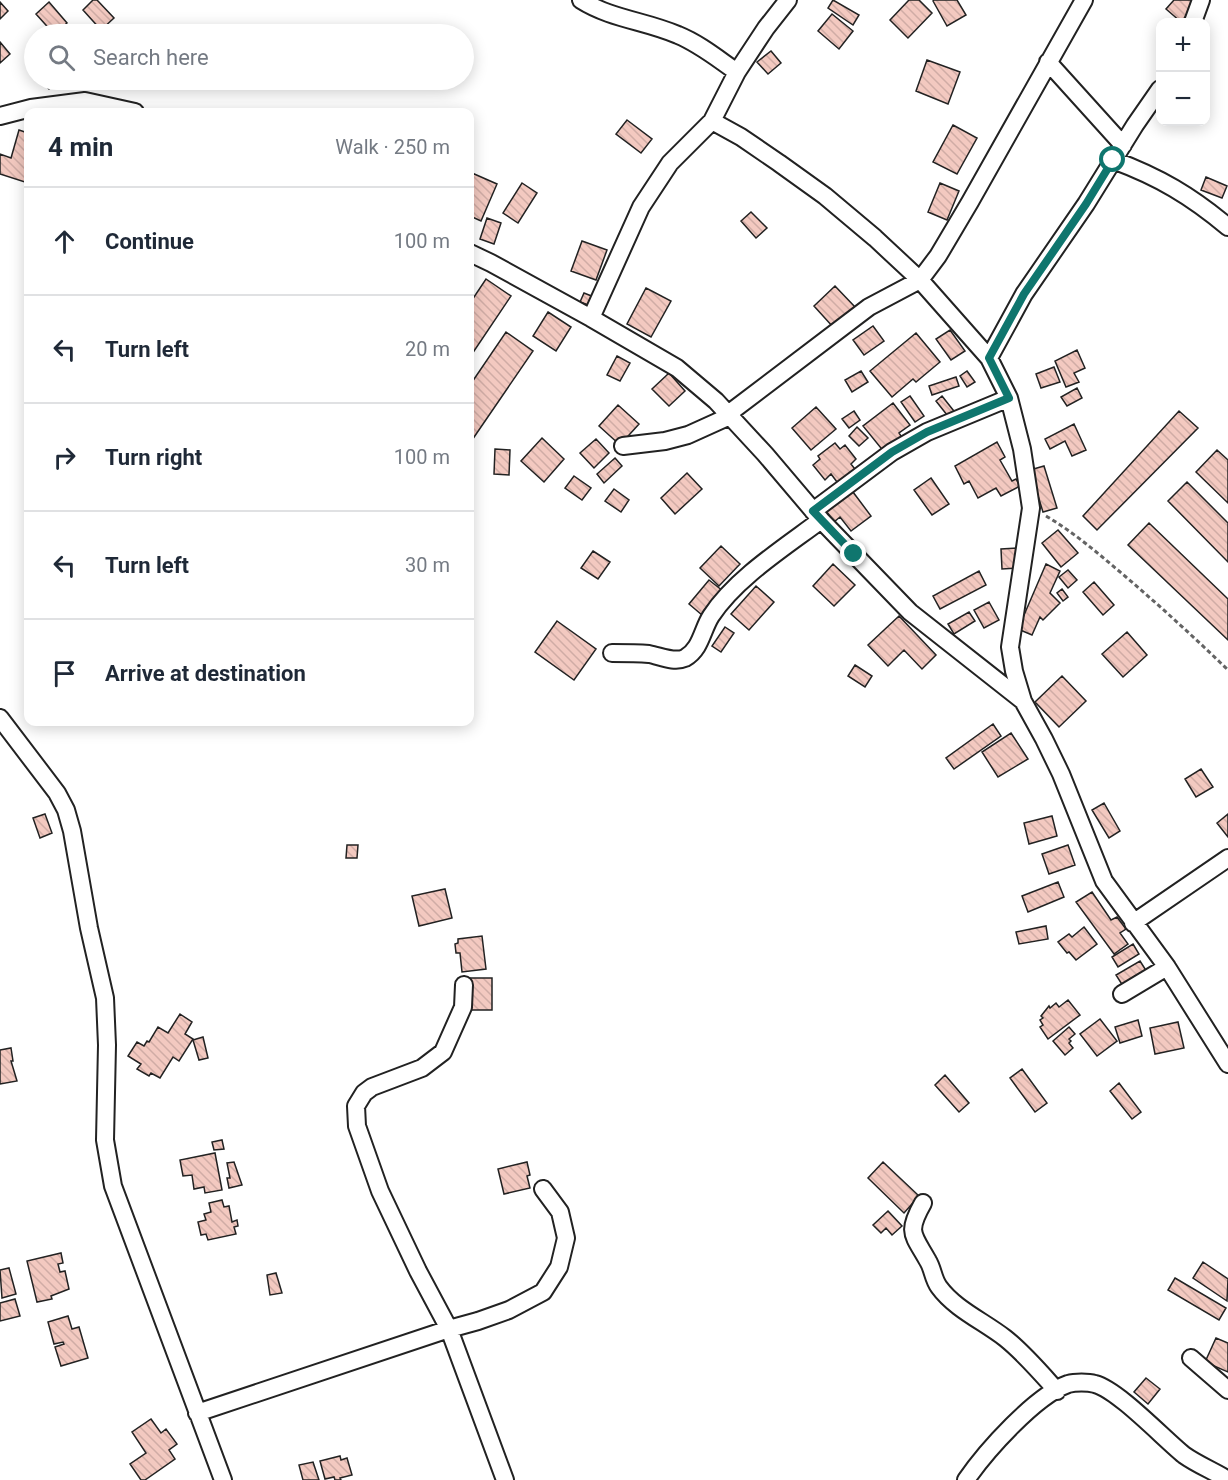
<!DOCTYPE html>
<html lang="en">
<head>
<meta charset="utf-8">
<style>
	body { margin:0; font-family:Roboto,sans-serif; background:#f6f6f7; color:#1f2937 }
	.controls { position:absolute; right:18px; top:18px; display:grid; overflow:hidden; border-radius:12px; box-shadow:0 3px 15px #0003 }
	.controls button { width:54px; height:54px; display:grid; place-items:center; padding:0; border:0; border-bottom:2px solid #e0e1e3; background:#fff; color:#1f2937; font:30px sans-serif }
	.stop { position:absolute; width:18px; height:18px; margin:-14px; border:4px solid #0f766e; border-radius:50%; background:#fff }
	.stop.end { background:#0f766e; border-color:#fff; box-shadow:0 2px 6px #0008 }
	.list { margin:0; padding:0; list-style:none }
	h2 { display:flex; justify-content:space-between; align-items:center; height:78px; margin:0; padding:0 24px; font-size:26px }
	h2 small { font-size:20px; font-weight:400; color:#747a83 }
	.list li { display:grid; grid-template-columns:39px 1fr auto; gap:18px; align-items:center; box-sizing:border-box; height:108px; padding:0 24px; border-top:2px solid #e0e1e3 }
	.list b { display:block; font-size:22px; white-space:nowrap }
	.list em { font-size:20px; font-style:normal; color:#747a83 }
	.icon { flex:none; width:33px; height:33px; fill:none; stroke:currentColor; stroke-width:2; stroke-linecap:round; stroke-linejoin:round }
	.map { position:relative; flex:none; width:1228px; height:1480px; overflow:hidden }
	.search { position:absolute; background:#fff; box-shadow:0 3px 15px #0003; left:24px; top:24px; width:450px; height:66px; display:flex; align-items:center; gap:15px; box-sizing:border-box; padding:0 21px; border-radius:33px; color:#747a83; font-size:22px }
	.panel { position:absolute; background:#fff; box-shadow:0 3px 15px #0003; left:24px; top:108px; width:450px; height:618px; border-radius:12px }
	.map>svg:first-child { display:block }
	.building { fill:url(#building-back-hatch); stroke:#222; stroke-width:1.5 }
	.lines { fill:none; stroke-linecap:round; stroke-linejoin:round }
	.minor-casing { stroke:#222; stroke-width:20 }
	.path { stroke:#646464; stroke-width:3; stroke-dasharray:4.5 3; stroke-linecap:butt }
	.minor { stroke:#fff; stroke-width:16 }
	.route { stroke:#0f766e; stroke-width:8 }
</style>
</head>
<body>
<div class="map">
<svg width="1228" height="1480" viewBox="0 0 1228 1480">
	<defs>
		<pattern id="building-back-hatch" width="6" height="6" patternUnits="userSpaceOnUse" patternTransform="scale(1.5)"><rect width="6" height="6" fill="#f3c9c0"/><path d="M-1 5l2 2M0 0l6 6M5-1l2 2" fill="none" stroke="#d0aca5"/></pattern>
	</defs>
	<rect width="100%" height="100%" fill="#fff"/>
	<path class="building" d="M 93,0 L 97,0 L 114,18 L 101,30 L 83,10 Z
		M 833,0 L 859,15 L 853,25 L 828,8 Z
		M 909,0 L 919,0 L 932,13 L 908,38 L 890,20 Z
		M 934,0 L 957,0 L 966,15 L 947,26 L 933,1 Z
		M 1174,0 L 1191,0 L 1196,4 L 1181,22 L 1166,9 Z
		M 0,2 L 8,11 L 0,19 Z
		M 49,2 L 67,23 L 54,34 L 36,14 Z
		M 832,14 L 853,31 L 839,49 L 818,31 Z
		M 0,42 L 10,54 L 0,63 Z
		M 771,51 L 781,63 L 768,74 L 757,62 Z
		M 34,56 L 34,72 L 26,63 Z
		M 927,60 L 960,72 L 948,104 L 916,91 Z
		M 41,80 L 60,80 L 49,89 Z
		M 627,120 L 652,139 L 641,153 L 616,134 Z
		M 953,125 L 977,138 L 957,174 L 933,162 Z
		M 19,130 L 28,133 L 28,183 L 0,174 L 0,154 L 11,158 Z
		M 472,173 L 497,184 L 481,221 L 470,216 L 470,179 Z
		M 1206,177 L 1227,186 L 1222,198 L 1201,190 Z
		M 522,183 L 537,193 L 518,223 L 503,213 Z
		M 940,183 L 959,191 L 947,220 L 928,212 Z
		M 751,212 L 767,228 L 756,238 L 741,221 Z
		M 487,218 L 501,223 L 494,244 L 480,239 Z
		M 582,241 L 607,250 L 596,280 L 571,271 Z
		M 486,279 L 511,296 L 470,357 L 470,303 Z
		M 835,286 L 855,307 L 833,327 L 814,306 Z
		M 646,288 L 671,301 L 651,337 L 627,324 Z
		M 584,293 L 594,297 L 591,306 L 580,302 Z
		M 548,312 L 571,327 L 556,351 L 533,336 Z
		M 873,326 L 884,341 L 864,355 L 853,340 Z
		M 950,330 L 965,351 L 951,360 L 936,339 Z
		M 506,332 L 533,351 L 470,443 L 470,385 Z
		M 916,333 L 940,362 L 916,382 L 913,379 L 892,397 L 870,371 Z
		M 1077,350 L 1085,368 L 1074,373 L 1079,382 L 1066,387 L 1055,361 Z
		M 617,356 L 630,363 L 620,381 L 607,375 Z
		M 1054,367 L 1060,382 L 1041,388 L 1036,374 Z
		M 861,371 L 868,382 L 852,392 L 845,380 Z
		M 967,371 L 975,382 L 967,387 L 960,376 Z
		M 669,373 L 685,391 L 669,406 L 652,389 Z
		M 956,377 L 959,386 L 932,395 L 929,386 Z
		M 1077,388 L 1082,398 L 1067,406 L 1061,397 Z
		M 910,396 L 924,416 L 915,422 L 901,402 Z
		M 942,396 L 957,415 L 951,420 L 936,401 Z
		M 893,403 L 910,425 L 899,433 L 903,439 L 885,453 L 863,426 Z
		M 618,405 L 639,424 L 620,445 L 599,426 Z
		M 816,407 L 836,429 L 811,450 L 792,428 Z
		M 854,411 L 860,420 L 849,428 L 842,419 Z
		M 1179,411 L 1198,428 L 1097,530 L 1083,516 Z
		M 1074,424 L 1086,450 L 1072,456 L 1065,441 L 1050,449 L 1045,439 Z
		M 857,427 L 868,438 L 859,446 L 849,436 Z
		M 542,438 L 564,459 L 544,482 L 521,461 Z
		M 596,439 L 609,453 L 594,468 L 580,453 Z
		M 997,442 L 1005,457 L 1000,460 L 1012,481 L 1016,479 L 1020,486 L 1001,496 L 996,488 L 978,498 L 969,481 L 964,484 L 955,466 Z
		M 835,443 L 840,449 L 845,445 L 856,459 L 851,464 L 858,473 L 840,486 L 831,474 L 825,480 L 813,465 L 820,459 L 818,456 Z
		M 495,449 L 510,450 L 509,475 L 494,474 Z
		M 1217,450 L 1228,460 L 1228,503 L 1196,472 Z
		M 615,458 L 622,466 L 604,483 L 597,474 Z
		M 1044,466 L 1057,508 L 1043,512 L 1030,470 Z
		M 687,473 L 702,489 L 675,514 L 661,498 Z
		M 574,476 L 591,488 L 582,500 L 565,488 Z
		M 931,478 L 949,504 L 932,515 L 914,490 Z
		M 1187,482 L 1228,523 L 1228,562 L 1168,501 Z
		M 614,489 L 629,500 L 621,512 L 605,501 Z
		M 853,492 L 871,516 L 851,531 L 840,517 L 834,522 L 826,511 Z
		M 1149,523 L 1228,599 L 1228,640 L 1128,545 Z
		M 1058,530 L 1078,553 L 1061,567 L 1042,543 Z
		M 721,546 L 740,564 L 719,586 L 700,568 Z
		M 1017,548 L 1018,568 L 1002,569 L 1001,549 Z
		M 593,551 L 610,562 L 598,579 L 581,568 Z
		M 833,564 L 855,585 L 834,606 L 813,586 Z
		M 1046,564 L 1060,571 L 1050,593 L 1060,603 L 1043,620 L 1040,617 L 1032,635 L 1018,629 Z
		M 1068,570 L 1077,580 L 1068,588 L 1059,577 Z
		M 979,571 L 986,585 L 940,609 L 933,596 Z
		M 709,580 L 723,591 L 702,615 L 689,604 Z
		M 1094,582 L 1114,605 L 1103,615 L 1083,592 Z
		M 756,586 L 774,602 L 749,630 L 731,614 Z
		M 1062,589 L 1068,597 L 1063,601 L 1057,593 Z
		M 989,602 L 999,620 L 984,628 L 974,610 Z
		M 969,612 L 975,621 L 954,634 L 948,624 Z
		M 899,616 L 936,655 L 922,669 L 904,650 L 888,666 L 868,645 Z
		M 557,621 L 596,649 L 574,680 L 535,652 Z
		M 725,627 L 734,633 L 721,652 L 712,646 Z
		M 1127,632 L 1147,655 L 1123,677 L 1102,654 Z
		M 855,665 L 872,676 L 865,687 L 848,676 Z
		M 1062,676 L 1086,701 L 1059,727 L 1035,702 Z
		M 993,724 L 1001,736 L 954,769 L 946,758 Z
		M 1011,733 L 1028,759 L 998,777 L 982,752 Z
		M 1201,769 L 1213,787 L 1196,797 L 1185,779 Z
		M 1104,803 L 1120,831 L 1109,838 L 1092,810 Z
		M 45,814 L 52,833 L 40,838 L 33,818 Z
		M 1228,814 L 1228,837 L 1217,823 Z
		M 1052,816 L 1057,836 L 1029,844 L 1024,823 Z
		M 347,845 L 358,845 L 357,858 L 346,858 Z
		M 1068,845 L 1075,865 L 1049,874 L 1042,854 Z
		M 1058,882 L 1064,897 L 1028,912 L 1022,896 Z
		M 445,889 L 452,918 L 419,926 L 412,896 Z
		M 1092,892 L 1111,920 L 1117,917 L 1126,929 L 1120,933 L 1128,944 L 1114,954 L 1076,902 Z
		M 1046,926 L 1048,939 L 1019,944 L 1016,932 Z
		M 1084,927 L 1097,944 L 1076,960 L 1069,952 L 1067,953 L 1058,942 L 1069,934 L 1072,937 Z
		M 482,936 L 486,969 L 462,972 L 460,953 L 456,953 L 455,944 L 458,943 L 458,939 Z
		M 1133,944 L 1139,954 L 1118,967 L 1112,957 Z
		M 1140,961 L 1147,972 L 1123,986 L 1116,975 Z
		M 468,978 L 492,978 L 492,1010 L 469,1010 Z
		M 1068,1000 L 1080,1015 L 1048,1039 L 1040,1027 L 1043,1025 L 1040,1020 L 1043,1018 L 1041,1016 L 1049,1006 L 1050,1008 L 1056,1003 L 1059,1007 Z
		M 180,1014 L 192,1022 L 185,1034 L 193,1039 L 179,1061 L 173,1057 L 160,1078 L 151,1073 L 149,1076 L 137,1069 L 141,1064 L 128,1056 L 137,1042 L 144,1046 L 147,1041 L 149,1042 L 158,1027 L 168,1033 Z
		M 1100,1019 L 1117,1041 L 1097,1056 L 1080,1034 Z
		M 1138,1020 L 1142,1036 L 1120,1043 L 1115,1027 Z
		M 1178,1022 L 1184,1048 L 1155,1054 L 1150,1028 Z
		M 1069,1027 L 1075,1034 L 1069,1039 L 1071,1041 L 1069,1043 L 1073,1048 L 1065,1055 L 1053,1041 Z
		M 203,1037 L 208,1058 L 199,1060 L 193,1040 Z
		M 11,1048 L 13,1061 L 11,1061 L 17,1081 L 0,1084 L 0,1050 Z
		M 1022,1069 L 1047,1103 L 1035,1112 L 1010,1078 Z
		M 945,1075 L 969,1103 L 959,1112 L 935,1085 Z
		M 1119,1083 L 1141,1112 L 1132,1119 L 1110,1091 Z
		M 222,1140 L 224,1149 L 214,1150 L 212,1142 Z
		M 215,1153 L 222,1190 L 205,1193 L 204,1187 L 194,1189 L 192,1175 L 183,1176 L 180,1160 Z
		M 234,1162 L 242,1185 L 229,1188 L 227,1178 L 230,1178 L 227,1163 Z
		M 527,1162 L 530,1175 L 527,1176 L 530,1188 L 504,1194 L 498,1169 Z
		M 883,1162 L 919,1196 L 904,1213 L 868,1178 Z
		M 222,1200 L 224,1207 L 229,1206 L 232,1222 L 237,1220 L 238,1226 L 234,1227 L 236,1234 L 208,1240 L 206,1234 L 201,1235 L 198,1222 L 206,1220 L 204,1214 L 211,1212 L 209,1203 Z
		M 888,1211 L 902,1226 L 892,1235 L 886,1228 L 881,1233 L 873,1225 Z
		M 61,1253 L 63,1263 L 58,1264 L 60,1272 L 65,1271 L 69,1289 L 51,1296 L 52,1299 L 37,1302 L 27,1261 Z
		M 1203,1262 L 1228,1279 L 1227,1301 L 1193,1278 Z
		M 9,1268 L 16,1294 L 2,1298 L 0,1270 Z
		M 276,1273 L 282,1293 L 270,1295 L 267,1275 Z
		M 1175,1278 L 1226,1308 L 1219,1320 L 1168,1290 Z
		M 15,1299 L 20,1316 L 0,1321 L 0,1303 Z
		M 68,1316 L 72,1329 L 79,1327 L 88,1358 L 61,1366 L 55,1347 L 64,1344 L 63,1342 L 54,1344 L 48,1322 Z
		M 1216,1338 L 1228,1343 L 1228,1372 L 1205,1362 Z
		M 1146,1378 L 1160,1389 L 1148,1404 L 1134,1392 Z
		M 151,1419 L 161,1433 L 166,1429 L 177,1444 L 169,1450 L 175,1459 L 145,1480 L 141,1480 L 130,1464 L 146,1453 L 132,1432 Z
		M 340,1456 L 341,1460 L 347,1458 L 352,1475 L 340,1478 L 341,1480 L 335,1480 L 334,1477 L 325,1479 L 320,1461 Z
		M 313,1462 L 319,1480 L 303,1480 L 299,1465 Z"/>
	<g class="lines">
		<defs>
			<path id="minor" d="M 581,0 C 611,19 646,21 678,35 C 700,44 718,59 737,72
				M 1193,22 L 1201,0
				M 1048,62 L 1123,145
				M 0,116 L 31,108 L 85,101 L 135,112
				M 712,121 L 741,137 L 779,163 L 825,196 L 875,238 L 920,280 L 989,358 L 1009,398 L 1022,449 L 1031,508 L 1010,647 L 1014,671 L 1023,701 L 1044,739 L 1061,774 L 1104,881 L 1167,967 L 1228,1064
				M 1113,160 C 1159,177 1191,196 1228,227
				M 470,253 L 491,263 L 591,318 L 677,368 L 716,401 L 765,454 L 821,520 L 910,612 L 1023,701
				M 591,318 L 641,207 L 670,163 L 712,121 L 737,72 L 766,28 L 788,0
				M 989,358 L 1024,294 L 1086,204 L 1135,125 L 1160,89
				M 728,414 L 869,307 L 920,280 L 938,256 L 970,202 L 1084,0
				M 623,446 L 665,441 L 688,435 L 730,416
				M 813,511 L 892,452 L 927,432 L 1009,398
				M 612,653 C 624,653 637,653 649,654 C 660,656 674,663 685,658 C 701,649 702,630 711,616 C 736,578 785,547 821,520
				M 0,718 L 57,793 L 66,810 L 72,831 L 89,928 L 105,998 L 107,1045 L 105,1140 L 113,1186 L 223,1480
				M 1133,923 L 1228,858
				M 464,985 L 463,1007 L 443,1052 L 422,1068 L 372,1087 L 364,1093 L 356,1106 L 357,1126 L 380,1191 L 418,1271 L 449,1329 L 505,1480
				M 1122,994 L 1167,967
				M 923,1203 C 906,1233 913,1234 928,1261 C 933,1269 933,1279 939,1287 C 955,1309 983,1321 1005,1338 C 1024,1353 1040,1372 1057,1391
				M 1191,1358 L 1228,1390
				M 197,1413 L 449,1329 L 478,1321 L 509,1310 L 543,1292 L 559,1267 L 566,1238 L 560,1212 L 543,1189
				M 966,1480 C 986,1451 1035,1396 1068,1384 C 1075,1382 1088,1382 1095,1384 C 1118,1390 1163,1438 1184,1455 C 1198,1465 1214,1471 1228,1480"/>
		</defs>
		<use href="#minor" class="minor-casing"/>
		<path class="path" d="M 1046,516 C 1075,533 1100,555 1126,577 C 1161,607 1195,638 1228,670"/>
		<use href="#minor" class="minor"/>
	</g>
	<g class="lines">
		<path class="route" d="M 854,554 L 813,511 L 892,452 L 927,432 L 1009,398 L 989,358 L 1024,294 L 1086,204 L 1113,160"/>
	</g>
</svg>
<div class="controls">
<button>+</button>
<button>−</button>
</div>
<div class="stop" style="left:1113px;top:160px"></div>
<div class="stop end" style="left:854px;top:554px"></div>
<div class="search"><svg class="icon" aria-label="search" viewBox="0 0 24 24"><circle cx="10" cy="10" r="6"/><path d="M15 15l6 6"/></svg>Search here</div>
<section class="panel">
<h2>4 min<small>Walk · 250 m</small></h2>
<ul class="list">
<li><svg class="icon" aria-label="ahead" viewBox="0 0 24 24"><path d="M12 20V5M6 11l6-6 6 6"/></svg><div><b>Continue</b></div><em>100 m</em></li>
<li><svg class="icon" aria-label="left" viewBox="0 0 24 24"><path d="M17 20v-9H6M10 6l-5 5 5 5"/></svg><div><b>Turn left</b></div><em>20 m</em></li>
<li><svg class="icon" aria-label="right" viewBox="0 0 24 24"><path d="M7 20v-9h11M14 6l5 5-5 5"/></svg><div><b>Turn right</b></div><em>100 m</em></li>
<li><svg class="icon" aria-label="left" viewBox="0 0 24 24"><path d="M17 20v-9H6M10 6l-5 5 5 5"/></svg><div><b>Turn left</b></div><em>30 m</em></li>
<li><svg class="icon" aria-label="arrive" viewBox="0 0 24 24"><path d="M6 21V4h12l-3 4 3 4H6"/></svg><div><b>Arrive at destination</b></div></li>
</ul>
</section>
</div>
</body>
</html>
